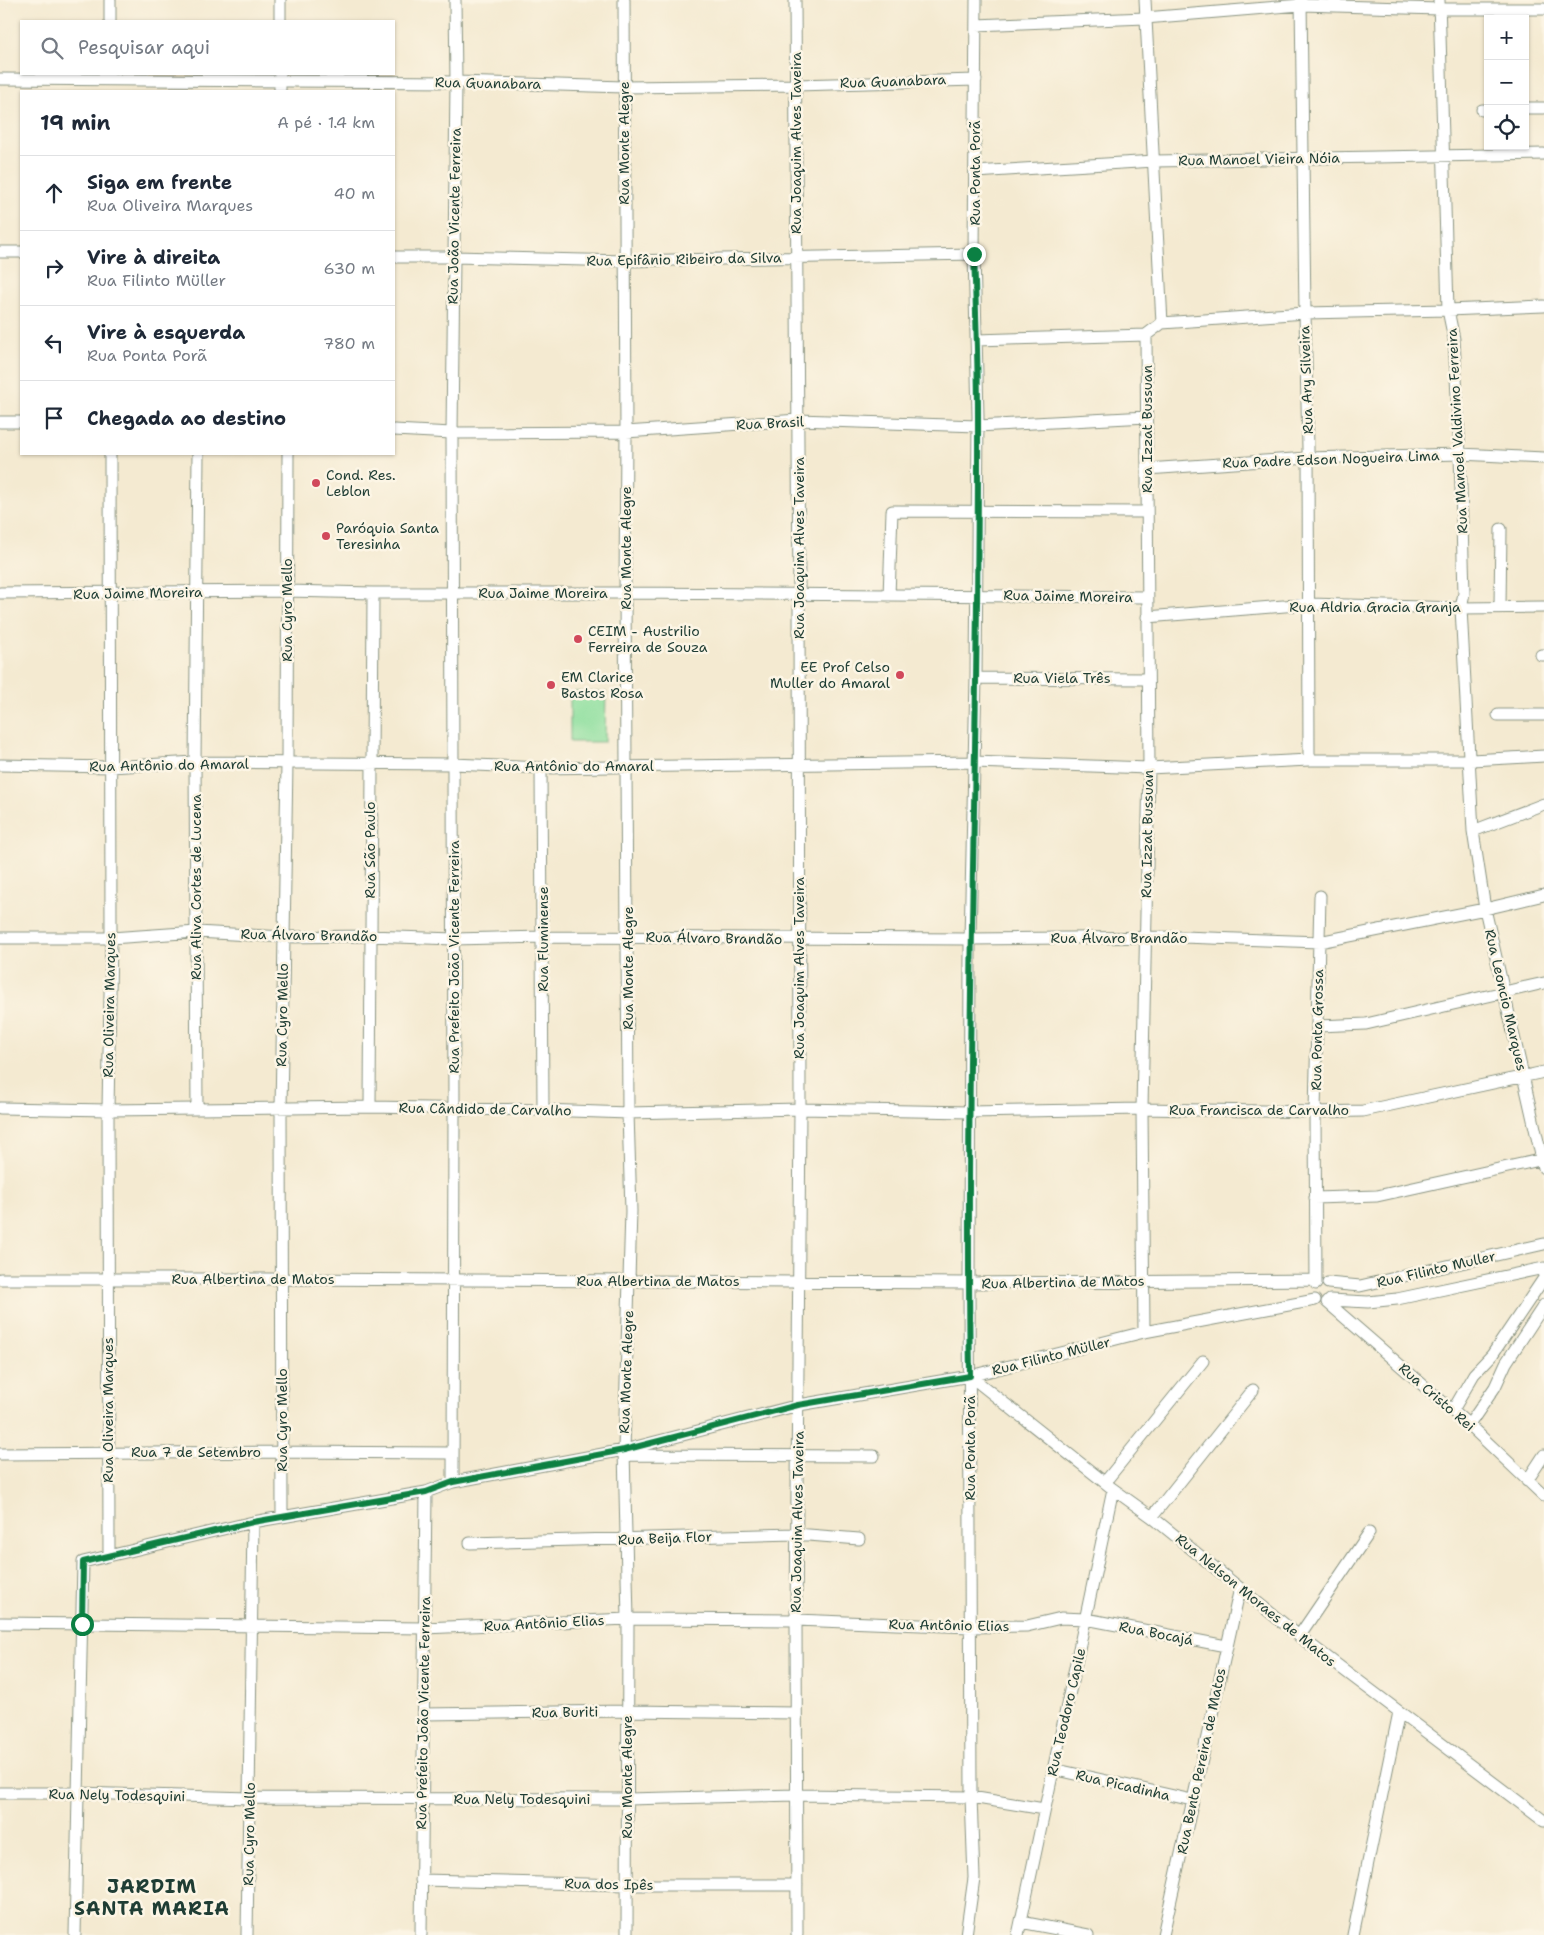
<!DOCTYPE html>
<html lang="pt">
<head>
<meta charset="utf-8">
<style>
	body { margin:0; font-family:"Shantell Sans",sans-serif; background:#f2f2f3; color:#1f2937 }
	.controls { position:absolute; right:15px; top:15px; display:grid; overflow:hidden; border-radius:0px; box-shadow:0 1px 4px #0004 }
	.controls button { width:45px; height:45px; display:grid; place-items:center; padding:0; border:0; border-bottom:1px solid #e0e1e3; background:#fff; color:#1f2937; font:25px sans-serif }
	.stop { position:absolute; width:15px; height:15px; margin:-11px; border:4px solid #0b8043; border-radius:50%; background:#fff }
	.stop.end { background:#0b8043; border-color:#fff; box-shadow:0 1px 5px #0008 }
	.list { margin:0; padding:0; list-style:none }
	h2 { display:flex; justify-content:space-between; align-items:center; height:65px; margin:0; padding:0 20px; font-size:21px }
	h2 small { font-size:16px; font-weight:400; color:#747a83 }
	.list li { display:grid; grid-template-columns:32px 1fr auto; gap:15px; align-items:center; box-sizing:border-box; height:75px; padding:0 20px; border-top:1px solid #e0e1e3 }
	.list b { display:block; font-size:19px; white-space:nowrap }
	.list p { margin:0; font-size:16px; white-space:nowrap; color:#747a83 }
	.list em { font-size:16px; font-style:normal; color:#747a83 }
	.icon { flex:none; width:28px; height:28px; fill:none; stroke:currentColor; stroke-width:2; stroke-linecap:round; stroke-linejoin:round }
	.map { position:relative; flex:none; width:1544px; height:1935px; overflow:hidden }
	.search { position:absolute; background:#fff; box-shadow:0 1px 4px #0004; left:20px; top:20px; width:375px; height:55px; display:flex; align-items:center; gap:12px; box-sizing:border-box; padding:0 18px; border-radius:0px; color:#747a83; font-size:19px }
	.panel { position:absolute; background:#fff; box-shadow:0 1px 4px #0004; left:20px; top:90px; width:375px; height:365px; border-radius:0px }
	.map>svg:first-child { display:block }
	.green { fill:#8edf9f; stroke:#568e6a }
	.lines { fill:none; stroke-linecap:round; stroke-linejoin:round }
	.minor-casing { stroke:#8a9482; stroke-width:13 }
	.minor { stroke:#fff; stroke-width:11 }
	.route { stroke:#0b8043; stroke-width:6 }
	.poi-dot { fill:#d1495b; stroke:#fcf5e5; stroke-width:2 }
	.labels { text-anchor:middle; stroke-width:5; stroke-linejoin:round; paint-order:stroke }
	.street-label { font-size:14px; fill:#1f3d34; stroke:#fcf5e5 }
	.poi-label { font-size:14px; fill:#1f3d34; stroke:#fcf5e5; text-anchor:start }
	.district-label { font-size:19px; font-weight:bold; letter-spacing:1px; fill:#1f3d34; stroke:#fcf5e5 }
</style>
</head>
<body>
<div class="map">
<svg width="1544" height="1935" viewBox="0 0 1544 1935">
	<rect width="100%" height="100%" fill="#fcf5e5"/>
	<filter id="ink" filterUnits="userSpaceOnUse"><feTurbulence type="fractalNoise" baseFrequency=".02" numOctaves="2"/><feDisplacementMap in="SourceGraphic" scale="10" xChannelSelector="R" yChannelSelector="G"/><feConvolveMatrix kernelMatrix="1 2 1 2 8 2 1 2 1" color-interpolation-filters="sRGB"/></filter>
	<filter id="wash" filterUnits="userSpaceOnUse"><feTurbulence type="fractalNoise" baseFrequency=".0096" numOctaves="4" result="noise"/><feDisplacementMap in="SourceGraphic" scale="20" xChannelSelector="R" yChannelSelector="G"/><feGaussianBlur stdDeviation="1.12" result="paint"/><feColorMatrix in="noise" values="0 0 0 0 0 0 0 0 0 0 0 0 0 0 0 0 0 1.4 0 .05"/><feComposite in="paint" operator="in"/></filter>
	<g filter="url(#wash)">
		<rect width="100%" height="100%" fill="#f4ead1"/>
		<path class="green" d="M 570,692 L 606,692 L 605,742 L 570,742 Z"/>
	</g>
	<g filter="url(#ink)">
		<g class="lines">
			<defs>
				<path id="minor" d="M 110,0 L 110,21
					M 280,0 L 280,21
					M 624,0 L 626,432 L 625,593 L 628,1113 L 631,1211 L 624,1450 L 628,1619 L 627,1935
					M 795,0 L 799,595 L 800,1109 L 796,1620 L 797,1935
					M 1145,0 L 1162,323
					M 1301,0 L 1305,313 L 1308,448 L 1309,760
					M 1439,0 L 1448,310 L 1454,339 L 1460,454 L 1464,593 L 1461,608 L 1473,831 L 1485,909 L 1544,1168
					M 976,25 L 1145,18 L 1301,5 L 1439,9 L 1544,9
					M 0,79 L 456,82 L 624,87 L 796,85 L 976,80
					M 280,91 L 280,74
					M 1525,108 L 1544,108
					M 1482,110 L 1488,110
					M 975,172 L 1155,161 L 1544,154
					M 0,252 L 21,252
					M 394,257 L 454,257 L 625,261 L 974,254
					M 977,340 L 1146,335 L 1162,323 L 1305,313 L 1448,310 L 1544,306
					M 0,422 L 21,422
					M 394,430 L 452,433 L 626,432 L 798,420 L 978,426 L 1147,417
					M 1147,469 L 1308,458 L 1460,454 L 1544,458
					M 0,593 L 287,591 L 373,593 L 625,593 L 1146,597
					M 889,596 L 892,511 L 1146,512
					M 1500,606 L 1501,529
					M 1147,617 L 1309,604 L 1461,608 L 1544,607
					M 1541,655 L 1544,655
					M 976,678 L 1147,679
					M 1498,715 L 1544,715
					M 0,765 L 111,767 L 195,762 L 453,764 L 541,768 L 974,762 L 1149,768 L 1309,760 L 1471,760 L 1544,756
					M 541,768 L 543,1110
					M 1473,831 L 1544,804
					M 0,938 L 111,938 L 197,932 L 284,937 L 369,936 L 454,939 L 543,937 L 970,939 L 1183,937 L 1319,942 L 1485,909 L 1544,895
					M 1318,1026 L 1366,1024 L 1544,983
					M 370,1107 L 373,593
					M 0,1108 L 108,1110 L 370,1107 L 543,1110 L 628,1113 L 800,1109 L 970,1112 L 1142,1109 L 1315,1112 L 1363,1111 L 1544,1072
					M 197,1109 L 195,762 L 198,454
					M 1315,1198 L 1377,1196 L 1544,1159
					M 0,1279 L 282,1279 L 969,1283 L 1316,1280
					M 1328,1283 L 1360,1286 L 1544,1244
					M 1316,1284 L 1315,1112 L 1320,896
					M 1330,1300 L 1368,1302 L 1397,1299 L 1544,1268
					M 1327,1302 L 1469,1425 L 1544,1496
					M 1144,1332 L 1142,1109 L 1149,768 L 1146,335
					M 970,1376 L 1113,1489 L 1152,1517 L 1299,1636 L 1544,1821
					M 1453,1410 L 1474,1374 L 1492,1355 L 1544,1278
					M 1469,1425 L 1495,1387 L 1506,1363 L 1544,1305
					M 0,1454 L 281,1452 L 452,1453
					M 625,1455 L 874,1456
					M 1527,1481 L 1544,1455
					M 453,1482 L 454,1109 L 452,433 L 456,82 L 455,0
					M 1105,1482 L 1203,1361
					M 282,1517 L 281,1109 L 287,764 L 288,454
					M 1152,1517 L 1253,1390
					M 470,1543 L 796,1534 L 859,1539
					M 109,1556 L 108,1110 L 111,938 L 110,454
					M 0,1623 L 424,1628 L 628,1619 L 796,1620 L 970,1627 L 1027,1626 L 1061,1618 L 1086,1619 L 1226,1646
					M 1299,1636 L 1369,1533
					M 424,1714 L 628,1711 L 796,1713
					M 1053,1769 L 1192,1800
					M 0,1793 L 78,1793 L 249,1798 L 628,1799 L 796,1795 L 971,1797 L 1044,1809
					M 421,1880 L 627,1885 L 797,1885
					M 1021,1922 L 1088,1935
					M 75,1935 L 83,1562 L 253,1522 L 426,1492 L 453,1482 L 624,1450 L 799,1405 L 970,1376 L 1144,1332 L 1315,1300
					M 247,1935 L 253,1522
					M 421,1935 L 426,1492
					M 966,1935 L 974,1878 L 971,1797 L 969,1283 L 970,939 L 976,678 L 978,416 L 974,254 L 976,0
					M 1018,1935 L 1113,1489
					M 1163,1935 L 1240,1588
					M 1353,1935 L 1399,1712"/>
			</defs>
			<use href="#minor" class="minor-casing"/>
			<use href="#minor" class="minor"/>
		</g>
	</g>
	<g class="lines" filter="url(#ink)">
		<path class="route" d="M 82,1624 L 83,1562 L 253,1522 L 426,1492 L 453,1482 L 624,1450 L 798,1405 L 970,1376 C 965,1056 979,737 978,417 C 978,363 976,308 974,254"/>
	</g>
	<g class="poi-dot">
		<circle cx="316" cy="483" r="5"/>
		<circle cx="326" cy="536" r="5"/>
		<circle cx="578" cy="639" r="5"/>
		<circle cx="900" cy="675" r="5"/>
		<circle cx="551" cy="685" r="5"/>
	</g>
	<g class="labels">
		<g class="street-label">
			<text transform="translate(893 81) rotate(-2)" y="5">Rua Guanabara</text>
			<text transform="translate(488 83) rotate(1)" y="5">Rua Guanabara</text>
			<text transform="translate(624 143) rotate(-90)" y="5">Rua Monte Alegre</text>
			<text transform="translate(796 143) rotate(-90)" y="5">Rua Joaquim Alves Taveira</text>
			<text transform="translate(1259 159) rotate(-1)" y="5">Rua Manoel Vieira Nóia</text>
			<text transform="translate(975 173) rotate(-90)" y="5">Rua Ponta Porã</text>
			<text transform="translate(454 216) rotate(-89)" y="5">Rua João Vicente Ferreira</text>
			<text transform="translate(684 259) rotate(-1)" y="5">Rua Epifânio Ribeiro da Silva</text>
			<text transform="translate(1306 380) rotate(-92)" y="5">Rua Ary Silveira</text>
			<text transform="translate(770 423) rotate(-3)" y="5">Rua Brasil</text>
			<text transform="translate(1147 429) rotate(-90)" y="5">Rua Izzat Bussuan</text>
			<text transform="translate(1457 431) rotate(-93)" y="5">Rua Manoel Valdivino Ferreira</text>
			<text transform="translate(1331 459) rotate(-2)" y="5">Rua Padre Edson Nogueira Lima</text>
			<text transform="translate(626 548) rotate(-90)" y="5">Rua Monte Alegre</text>
			<text transform="translate(799 548) rotate(-90)" y="5">Rua Joaquim Alves Taveira</text>
			<text transform="translate(138 593) rotate(-1)" y="5">Rua Jaime Moreira</text>
			<text x="543" y="598">Rua Jaime Moreira</text>
			<text transform="translate(1068 596) rotate(1)" y="5">Rua Jaime Moreira</text>
			<text x="1375" y="612">Rua Aldria Gracia Granja</text>
			<text transform="translate(287 610) rotate(-90)" y="5">Rua Cyro Mello</text>
			<text x="1062" y="683">Rua Viela Três</text>
			<text transform="translate(169 765) rotate(-1)" y="5">Rua Antônio do Amaral</text>
			<text x="574" y="771">Rua Antônio do Amaral</text>
			<text transform="translate(1147 834) rotate(-89)" y="5">Rua Izzat Bussuan</text>
			<text transform="translate(370 850) rotate(-90)" y="5">Rua São Paulo</text>
			<text transform="translate(196 887) rotate(-90)" y="5">Rua Aliva Cortes de Lucena</text>
			<text transform="translate(309 935) rotate(1)" y="5">Rua Álvaro Brandão</text>
			<text transform="translate(714 938) rotate(1)" y="5">Rua Álvaro Brandão</text>
			<text x="1119" y="943">Rua Álvaro Brandão</text>
			<text transform="translate(543 939) rotate(-90)" y="5">Rua Fluminense</text>
			<text transform="translate(454 957) rotate(-90)" y="5">Rua Prefeito João Vicente Ferreira</text>
			<text transform="translate(628 968) rotate(-90)" y="5">Rua Monte Alegre</text>
			<text transform="translate(799 968) rotate(-90)" y="5">Rua Joaquim Alves Taveira</text>
			<text transform="translate(1506 1000) rotate(77)" y="5">Rua Leoncio Marques</text>
			<text transform="translate(109 1005) rotate(-89)" y="5">Rua Oliveira Marques</text>
			<text transform="translate(282 1015) rotate(-89)" y="5">Rua Cyro Mello</text>
			<text transform="translate(1317 1030) rotate(-89)" y="5">Rua Ponta Grossa</text>
			<text transform="translate(485 1109) rotate(1)" y="5">Rua Cândido de Carvalho</text>
			<text x="1259" y="1115">Rua Francisca de Carvalho</text>
			<text transform="translate(1436 1269) rotate(-13)" y="5">Rua Filinto Muller</text>
			<text x="253" y="1284">Rua Albertina de Matos</text>
			<text x="658" y="1286">Rua Albertina de Matos</text>
			<text transform="translate(1063 1282) rotate(-1)" y="5">Rua Albertina de Matos</text>
			<text transform="translate(1051 1356) rotate(-14)" y="5">Rua Filinto Müller</text>
			<text transform="translate(626 1372) rotate(-88)" y="5">Rua Monte Alegre</text>
			<text transform="translate(1437 1397) rotate(41)" y="5">Rua Cristo Rei</text>
			<text transform="translate(108 1410) rotate(-90)" y="5">Rua Oliveira Marques</text>
			<text transform="translate(282 1420) rotate(-90)" y="5">Rua Cyro Mello</text>
			<text transform="translate(970 1448) rotate(-90)" y="5">Rua Ponta Porã</text>
			<text x="196" y="1457">Rua 7 de Setembro</text>
			<text transform="translate(797 1522) rotate(-89)" y="5">Rua Joaquim Alves Taveira</text>
			<text transform="translate(665 1538) rotate(-2)" y="5">Rua Beija Flor</text>
			<text transform="translate(1256 1600) rotate(39)" y="5">Rua Nelson Moraes de Matos</text>
			<text transform="translate(544 1623) rotate(-3)" y="5">Rua Antônio Elias</text>
			<text transform="translate(949 1625) rotate(1)" y="5">Rua Antônio Elias</text>
			<text transform="translate(1156 1633) rotate(11)" y="5">Rua Bocajá</text>
			<text transform="translate(565 1712) rotate(-1)" y="5">Rua Buriti</text>
			<text transform="translate(1066 1712) rotate(-77)" y="5">Rua Teodoro Capile</text>
			<text transform="translate(423 1713) rotate(-89)" y="5">Rua Prefeito João Vicente Ferreira</text>
			<text transform="translate(1201 1761) rotate(-78)" y="5">Rua Bento Pereira de Matos</text>
			<text transform="translate(627 1777) rotate(-90)" y="5">Rua Monte Alegre</text>
			<text transform="translate(1123 1785) rotate(13)" y="5">Rua Picadinha</text>
			<text transform="translate(117 1795) rotate(1)" y="5">Rua Nely Todesquini</text>
			<text x="522" y="1804">Rua Nely Todesquini</text>
			<text transform="translate(249 1834) rotate(-89)" y="5">Rua Cyro Mello</text>
			<text transform="translate(609 1884) rotate(1)" y="5">Rua dos Ipês</text>
		</g>
		<g class="poi-label">
			<text x="326" y="480">Cond. Res.<tspan x="326" dy="16">Leblon</tspan></text>
			<text x="336" y="533">Paróquia Santa<tspan x="336" dy="16">Teresinha</tspan></text>
			<text x="588" y="636">CEIM - Austrilio<tspan x="588" dy="16">Ferreira de Souza</tspan></text>
			<text x="890" y="672" text-anchor="end">EE Prof Celso<tspan x="890" dy="16">Muller do Amaral</tspan></text>
			<text x="561" y="682">EM Clarice<tspan x="561" dy="16">Bastos Rosa</tspan></text>
		</g>
		<g class="district-label">
			<text x="152" y="1893">JARDIM<tspan x="152" dy="22">SANTA MARIA</tspan></text>
		</g>
	</g>
</svg>
<div class="controls">
<button>+</button>
<button>−</button>
<button><svg class="icon" aria-label="locate" viewBox="0 0 24 24"><circle cx="12" cy="12" r="6"/><path d="M12 2v4M12 18v4M2 12h4M18 12h4"/></svg></button>
</div>
<div class="stop" style="left:82px;top:1624px"></div>
<div class="stop end" style="left:974px;top:254px"></div>
<div class="search"><svg class="icon" aria-label="search" viewBox="0 0 24 24"><circle cx="10" cy="10" r="6"/><path d="M15 15l6 6"/></svg>Pesquisar aqui</div>
<section class="panel">
<h2>19 min<small>A pé · 1.4 km</small></h2>
<ul class="list">
<li><svg class="icon" aria-label="ahead" viewBox="0 0 24 24"><path d="M12 20V5M6 11l6-6 6 6"/></svg><div><b>Siga em frente</b><p>Rua Oliveira Marques</p></div><em>40 m</em></li>
<li><svg class="icon" aria-label="right" viewBox="0 0 24 24"><path d="M7 20v-9h11M14 6l5 5-5 5"/></svg><div><b>Vire à direita</b><p>Rua Filinto Müller</p></div><em>630 m</em></li>
<li><svg class="icon" aria-label="left" viewBox="0 0 24 24"><path d="M17 20v-9H6M10 6l-5 5 5 5"/></svg><div><b>Vire à esquerda</b><p>Rua Ponta Porã</p></div><em>780 m</em></li>
<li><svg class="icon" aria-label="arrive" viewBox="0 0 24 24"><path d="M6 21V4h12l-3 4 3 4H6"/></svg><div><b>Chegada ao destino</b></div></li>
</ul>
</section>
</div>
</body>
</html>
